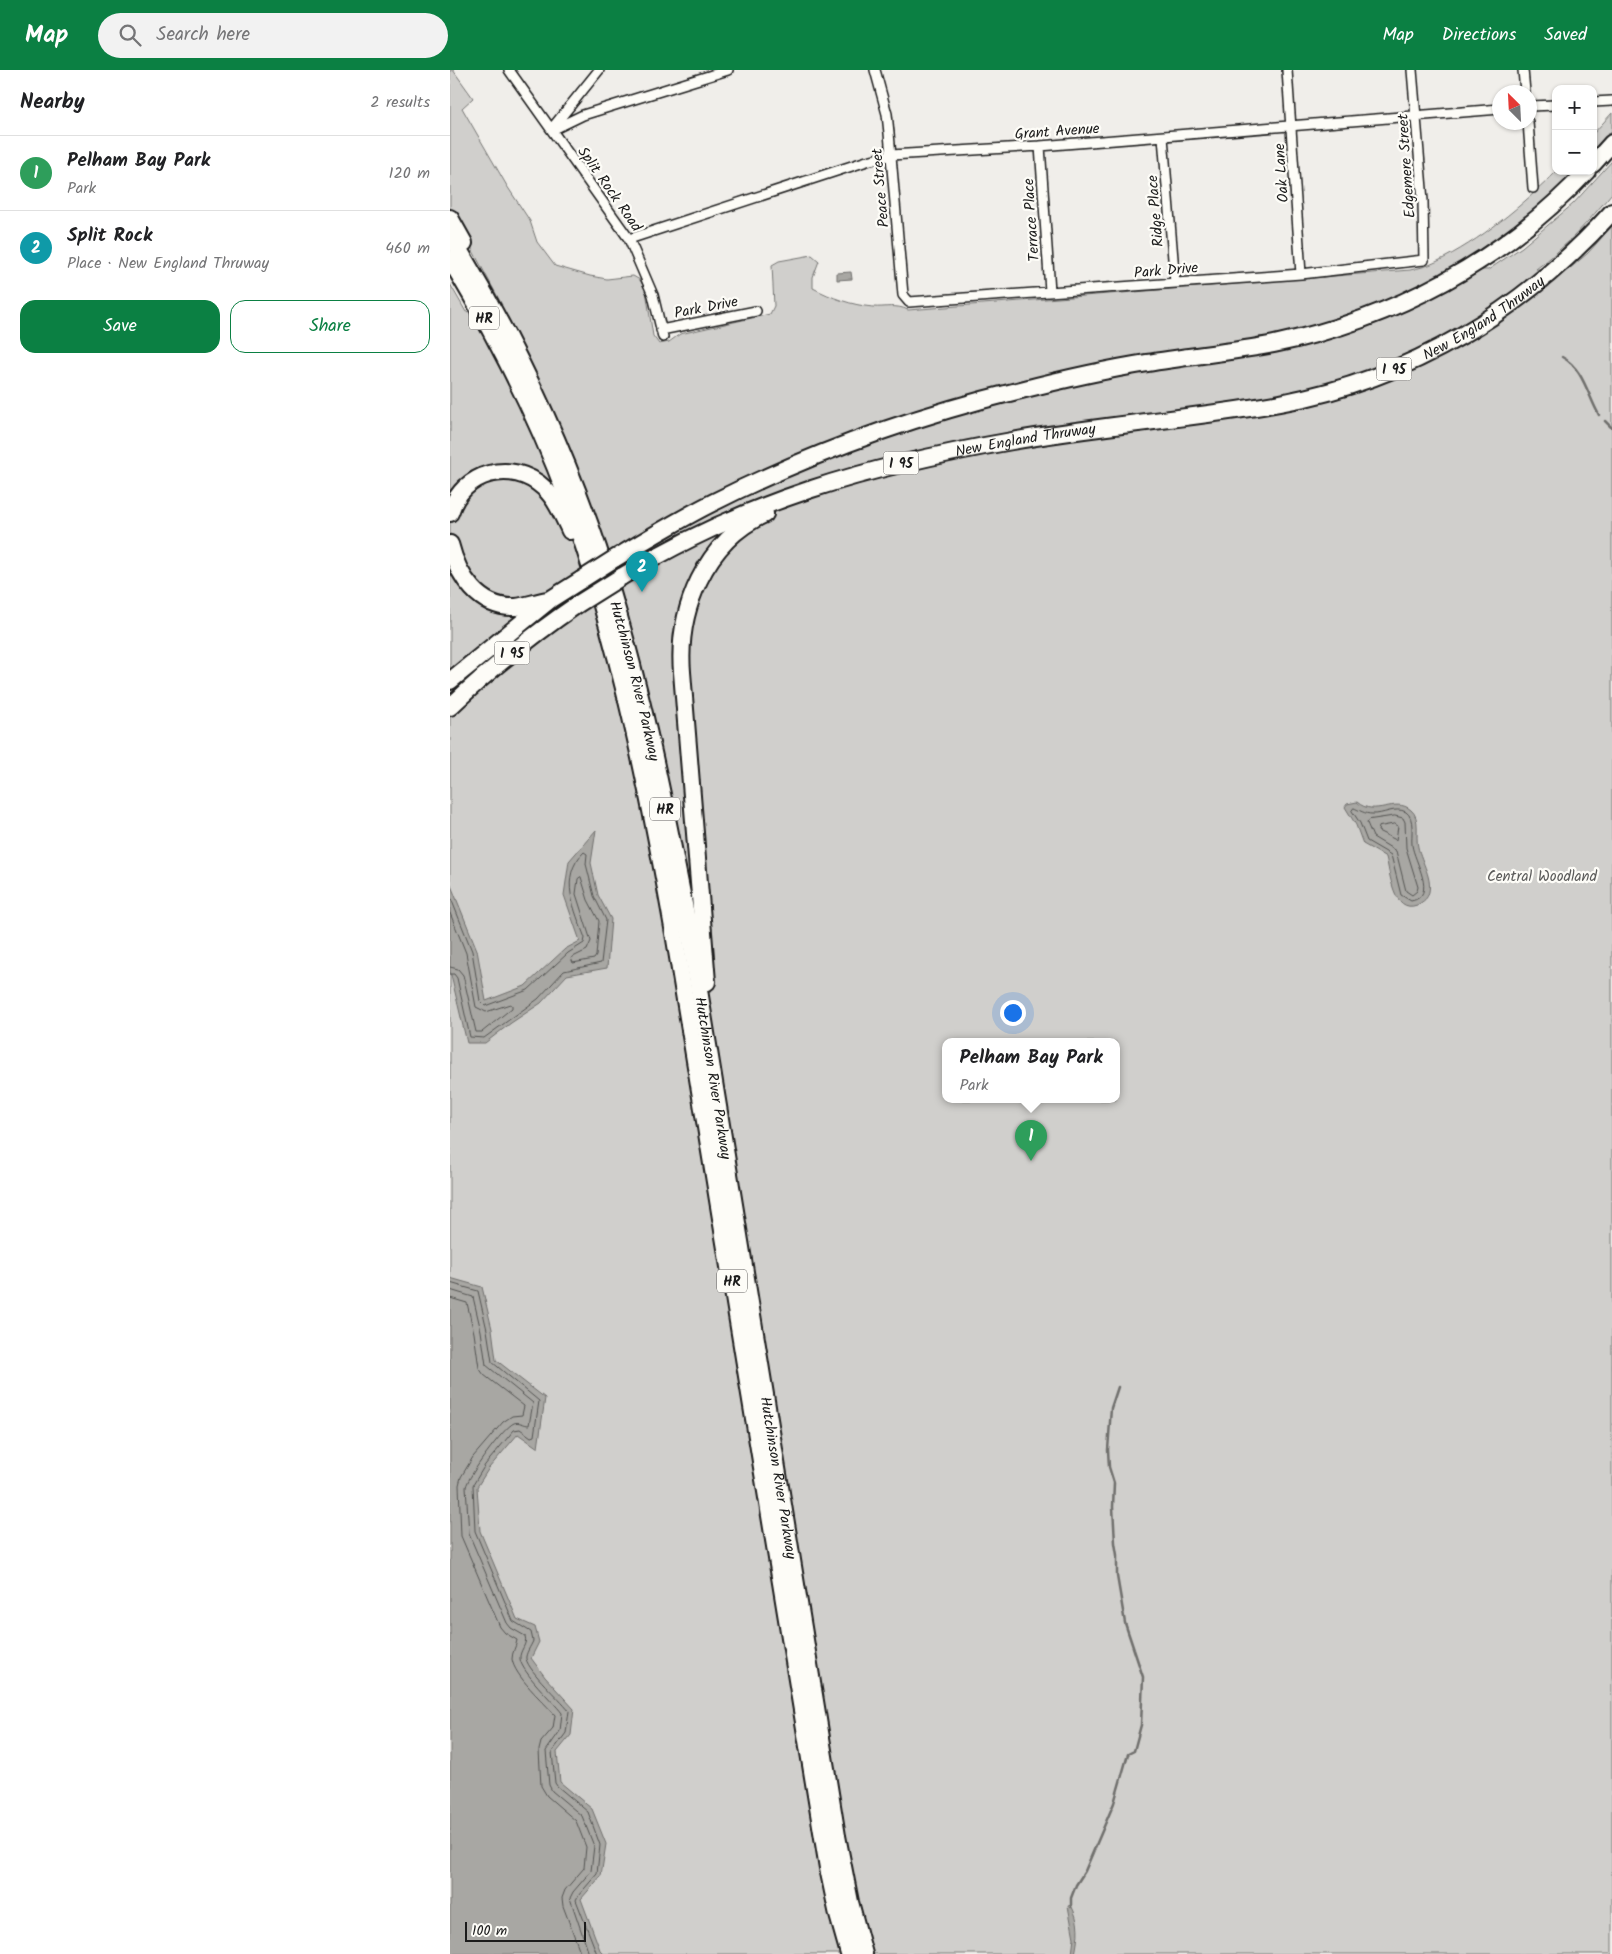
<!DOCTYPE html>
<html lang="en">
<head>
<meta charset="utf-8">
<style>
	body { margin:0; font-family:Kalam,sans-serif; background:#f2f2f2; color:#202124 }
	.controls { position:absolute; right:15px; top:15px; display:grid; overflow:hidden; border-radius:10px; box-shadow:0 1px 4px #0004 }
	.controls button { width:45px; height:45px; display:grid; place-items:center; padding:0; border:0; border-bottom:1px solid #e0e0e0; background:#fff; color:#202124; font:25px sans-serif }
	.compass { position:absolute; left:1042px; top:15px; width:45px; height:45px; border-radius:50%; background:#fff; box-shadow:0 1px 4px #0004; rotate:336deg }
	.scale { position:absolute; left:15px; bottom:12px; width:121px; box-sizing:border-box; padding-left:5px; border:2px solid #1c1c1c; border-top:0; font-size:14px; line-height:18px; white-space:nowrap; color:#1c1c1c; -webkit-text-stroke:4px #fdfcf7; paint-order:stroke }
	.you { position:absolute; left:562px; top:942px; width:18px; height:18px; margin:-12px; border:4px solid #fff; border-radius:50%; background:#1a73e8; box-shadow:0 0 0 8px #1a73e833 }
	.badge { display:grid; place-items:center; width:32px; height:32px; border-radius:50%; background:#0b8043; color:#fff; font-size:16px; font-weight:700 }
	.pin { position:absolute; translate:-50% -41px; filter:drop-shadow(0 1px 2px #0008) }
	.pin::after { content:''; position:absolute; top:26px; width:18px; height:15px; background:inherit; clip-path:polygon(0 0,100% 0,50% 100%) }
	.popup { position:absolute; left:492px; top:968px; width:178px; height:65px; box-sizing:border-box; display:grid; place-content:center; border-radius:10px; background:#fff; filter:drop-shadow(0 1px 4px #0005); font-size:16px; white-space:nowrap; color:#757577 }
	.popup b { font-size:19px; color:#202124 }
	.popup::after { content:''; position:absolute; left:50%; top:100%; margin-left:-10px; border:10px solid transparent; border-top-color:#fff }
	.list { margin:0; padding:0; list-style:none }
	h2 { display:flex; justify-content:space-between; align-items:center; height:65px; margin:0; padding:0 20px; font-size:21px }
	h2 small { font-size:16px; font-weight:400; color:#757577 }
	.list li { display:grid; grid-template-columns:32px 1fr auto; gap:15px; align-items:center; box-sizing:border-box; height:75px; padding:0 20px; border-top:1px solid #e0e0e0 }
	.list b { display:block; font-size:19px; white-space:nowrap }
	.list p { margin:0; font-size:16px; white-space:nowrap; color:#757577 }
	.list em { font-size:16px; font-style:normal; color:#757577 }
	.actions { display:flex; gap:10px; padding:15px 20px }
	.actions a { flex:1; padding:11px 0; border:1px solid #0b8043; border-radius:15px; text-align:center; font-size:18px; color:#0b8043 }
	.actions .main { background:#0b8043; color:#fff }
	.icon { flex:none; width:28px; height:28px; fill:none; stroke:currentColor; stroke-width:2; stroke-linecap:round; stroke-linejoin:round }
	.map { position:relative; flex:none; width:1162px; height:1884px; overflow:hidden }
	header { display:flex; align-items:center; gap:30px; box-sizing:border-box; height:70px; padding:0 25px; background:#0b8043; color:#fff }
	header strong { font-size:24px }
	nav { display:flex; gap:28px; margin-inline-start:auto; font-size:18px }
	.search { width:350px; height:45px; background:#f2f2f2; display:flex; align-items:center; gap:12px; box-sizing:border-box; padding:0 18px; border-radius:28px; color:#757577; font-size:19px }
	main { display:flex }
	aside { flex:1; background:#fff }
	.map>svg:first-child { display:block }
	.green { fill:#d0cfcc; stroke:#767674; fill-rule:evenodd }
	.water { fill:#a8a7a3; stroke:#706f6d }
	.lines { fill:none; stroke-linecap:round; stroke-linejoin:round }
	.shore { stroke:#545452; stroke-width:1 }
	.stream { stroke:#706f6d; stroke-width:2.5 }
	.street-casing { stroke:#1c1c1c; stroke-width:12 }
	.highway-casing { stroke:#1c1c1c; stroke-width:20 }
	.street { stroke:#fdfcf7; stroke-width:9 }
	.highway { stroke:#fdfcf7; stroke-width:16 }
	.highway-bridge-casing { stroke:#1c1c1c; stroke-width:20; stroke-linecap:butt }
	.highway-bridge { stroke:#fdfcf7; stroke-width:16 }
	.labels { text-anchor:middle; stroke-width:4.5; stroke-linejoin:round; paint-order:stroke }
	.shield { fill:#fdfcf7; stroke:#605f5e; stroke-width:1 }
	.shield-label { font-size:14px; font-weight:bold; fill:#1c1c1c }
	.street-label { font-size:15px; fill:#1c1c1c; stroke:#fdfcf7 }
	.park-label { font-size:15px; fill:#5b5b5a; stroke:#fdfcf7 }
</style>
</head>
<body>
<header>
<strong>Map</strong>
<div class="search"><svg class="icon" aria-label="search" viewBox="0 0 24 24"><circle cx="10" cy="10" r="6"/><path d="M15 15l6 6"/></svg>Search here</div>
<nav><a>Map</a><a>Directions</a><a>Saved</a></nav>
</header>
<main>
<aside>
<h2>Nearby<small>2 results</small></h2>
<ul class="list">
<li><span class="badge" style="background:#2e9e5b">1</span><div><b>Pelham Bay Park</b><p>Park</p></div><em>120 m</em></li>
<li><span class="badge" style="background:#0f9aa8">2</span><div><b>Split Rock</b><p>Place · New England Thruway</p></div><em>460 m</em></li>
</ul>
<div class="actions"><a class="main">Save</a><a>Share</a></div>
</aside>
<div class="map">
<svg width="1162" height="1884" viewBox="0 0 1162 1884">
	<rect width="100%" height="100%" fill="#f0eeea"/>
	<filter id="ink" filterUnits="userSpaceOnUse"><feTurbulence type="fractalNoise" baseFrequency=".02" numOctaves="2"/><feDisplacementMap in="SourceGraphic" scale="10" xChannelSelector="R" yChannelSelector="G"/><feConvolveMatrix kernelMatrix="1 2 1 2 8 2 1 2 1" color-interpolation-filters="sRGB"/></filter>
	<g filter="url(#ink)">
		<path class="green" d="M 0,0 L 3,0 L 23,28 L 12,38 L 57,116 L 80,151 L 87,172 L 105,196 L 140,206 L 157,209 L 183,206 L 190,210 L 196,221 L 203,266 L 209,274 L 219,272 L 230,264 L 320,244 L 324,236 L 322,195 L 329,191 L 362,185 L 369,191 L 363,207 L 363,218 C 382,228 401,235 423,237 C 435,238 446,234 458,240 L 960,200 C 969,198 978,196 986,192 C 1030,171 1073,135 1107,101 L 1127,101 C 1089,140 1049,169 1005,199 L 1038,200 L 1072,177 L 1123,134 L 1162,91 L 1162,123 C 1139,151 1115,178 1086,199 L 1118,200 L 1138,183 L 1162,156 L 1162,1884 L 109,1884 L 0,1394 L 0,214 L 16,242 L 52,235 L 0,138 ZM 496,972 L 666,972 L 666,1030 L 496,1030 Z
			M 1162,43 L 1162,60 L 1143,84 L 1143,64 Z"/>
		<path class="water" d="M 401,202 L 402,209 L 387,210 L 387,203 Z
			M 907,732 C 925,748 945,726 961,740 C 971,748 965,765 968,777 C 971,791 984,810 978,825 C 977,829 971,833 967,835 C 943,844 940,803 936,787 L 913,774 L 906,755 L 895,737 L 897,734 Z
			M 146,760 L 141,793 L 148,825 L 161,849 L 157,898 L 117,905 L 91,933 L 61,953 L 35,973 L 17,973 L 0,901 L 0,813 L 27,880 L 36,931 L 75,916 L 115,879 L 130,871 L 114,825 L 119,791 Z
			M 0,1208 L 32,1217 L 42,1259 L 46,1290 L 95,1328 L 88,1378 L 68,1364 L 39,1398 L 27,1417 L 30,1461 L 67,1549 L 85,1557 L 89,1572 L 81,1588 L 95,1607 L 124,1639 L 121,1665 L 107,1682 L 110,1712 L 142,1739 L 156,1774 L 151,1806 L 131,1829 L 150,1880 L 154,1884 L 0,1884 Z
			M 621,1835 C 630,1852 629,1865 625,1884 L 622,1884 L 624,1868 L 618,1836 Z"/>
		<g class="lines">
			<path class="shore" d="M 904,738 C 909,740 915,744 922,744 C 933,745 945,736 956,742 C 965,748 961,765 962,775 C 964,791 988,826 961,831 L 951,825 L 941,785 L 917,771 L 910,753 L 902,741 Z
				M 945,746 L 953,748 L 955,752 L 956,778 L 968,817 L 967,821 L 962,825 L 956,821 L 946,781 L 923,767 L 917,753 L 919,750 Z
				M 945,754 L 948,756 L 946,770 L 928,761 L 929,757 Z
				M 131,807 L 138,830 L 149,851 L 146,886 L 144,889 L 123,893 L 121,888 L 137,880 L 141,871 L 126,824 L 128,809 Z
				M 0,826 L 22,881 L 30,931 L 35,936 L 78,920 L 118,883 L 134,873 L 135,868 C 125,841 108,807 134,782 L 137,784 L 136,794 L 144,826 L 156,850 L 151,893 L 114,901 L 88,929 L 34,968 L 20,967 L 7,908 L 4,904 L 0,904
				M 0,843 L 16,883 L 26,937 L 36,942 L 60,934 L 62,935 L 62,938 L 32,962 L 26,962 L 13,905 L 8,899 L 0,897
				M 0,1213 L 28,1221 L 37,1260 L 42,1292 L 89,1331 L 84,1366 L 81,1367 L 70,1359 L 64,1360 L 35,1395 L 23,1415 L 25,1461 L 63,1551 L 81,1562 L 83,1571 C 81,1576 75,1584 76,1589 C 80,1603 109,1628 119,1641 L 116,1663 L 102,1682 L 105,1713 L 107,1716 L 138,1742 L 150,1775 L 147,1804 L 128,1826 L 126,1830 L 147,1884
				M 0,1220 L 23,1227 L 31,1261 L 36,1295 L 83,1333 L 79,1355 C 74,1355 69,1351 64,1353 C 54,1357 18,1406 16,1417 L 19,1464 L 57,1553 L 61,1558 L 75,1566 C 78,1575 69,1580 70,1589 C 72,1603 103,1631 112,1643 L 110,1661 L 96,1681 L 99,1715 L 102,1721 L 132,1746 L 144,1776 L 141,1801 L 123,1822 L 120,1828 L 139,1884
				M 0,1228 L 17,1233 L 24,1263 L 29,1298 L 34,1305 L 74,1336 L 72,1345 L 62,1346 L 53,1352 L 23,1387 L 11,1407 L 9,1415 L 11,1466 L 50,1557 L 55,1563 L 67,1570 C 66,1577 62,1582 62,1589 C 64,1606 94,1632 105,1645 L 103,1658 L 91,1672 L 89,1680 L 91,1716 L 97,1726 L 126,1751 L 136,1777 L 134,1798 L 115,1820 L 112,1828 L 113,1836 L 131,1884"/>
			<path class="stream" d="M 1112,287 C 1133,298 1138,326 1149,345
				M 1155,351 L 1162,358
				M 621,1837 L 621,1828 L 626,1815 L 635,1801 L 664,1733 L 678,1684 L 684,1681 L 691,1655 L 693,1607 L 675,1553 L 667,1506 L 667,1485 L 665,1473 L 663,1437 L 664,1413 L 659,1397 L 658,1380 L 661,1338 L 668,1317"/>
			<defs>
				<path id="street" d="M 59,0 L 179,169 L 203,225 L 213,267
					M 425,0 L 437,44 L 439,63 L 453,225 L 459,232 L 851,204 L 974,190 L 973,131 L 962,0
					M 837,0 L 851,204
					M 1073,0 L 1075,22
					M 1143,32 L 1162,31
					M 1080,36 L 1106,35
					M 1078,52 L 1083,118
					M 103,57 L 149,0
					M 102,60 L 133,45 L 278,0
					M 713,67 L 725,213
					M 590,76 L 600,221
					M 179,169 L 417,91 L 441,85 L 590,76 L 1050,39
					M 211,260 L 306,241"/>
				<g id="highway">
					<path d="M 1143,94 L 1162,73"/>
					<path d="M 0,148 L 14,173"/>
					<path id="s1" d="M 0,165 C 61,264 111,369 148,478 C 190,606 216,739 241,871 L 387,1766 L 400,1832 L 414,1884"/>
					<path d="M 0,189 C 46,266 87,346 118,430 C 169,571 199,721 225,869 L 378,1798 L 388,1845 L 399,1884"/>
					<path d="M 0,443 C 12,402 62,388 94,418 C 106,429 113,446 120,461"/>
					<path d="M 0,474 C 8,506 29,539 66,537 C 76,536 86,532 97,530"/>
					<path d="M 164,489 C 197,469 228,450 262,433 C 359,384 461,347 567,321 C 610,310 653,300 697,293 C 739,286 782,282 824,274 C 944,249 1053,191 1137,101"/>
					<path id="s2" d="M 171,507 C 297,430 419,396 562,371 C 651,355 741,349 830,333 C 961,309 1074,240 1162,142"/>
					<path d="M 0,611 L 101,529 L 131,510"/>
					<path d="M 0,637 C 40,599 83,565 128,534"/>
					<path d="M 257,912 L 232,602 C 227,540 255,471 315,444"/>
				</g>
			</defs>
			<use href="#street" class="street-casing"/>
			<use href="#highway" class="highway-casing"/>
			<use href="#street" class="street"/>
			<use href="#highway" class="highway"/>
			<defs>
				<path id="highway-bridge" d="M 131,510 L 164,489
					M 128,534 L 171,507"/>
			</defs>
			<use href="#highway-bridge" class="highway-bridge-casing"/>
			<use href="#highway-bridge" class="highway-bridge"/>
		</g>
	</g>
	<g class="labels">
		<g class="shield">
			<rect x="19" y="236.5" width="30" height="23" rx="4"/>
			<rect x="926.5" y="287.5" width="35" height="23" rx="4"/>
			<rect x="433.5" y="381.5" width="35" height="23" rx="4"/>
			<rect x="44.5" y="571.5" width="35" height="23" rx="4"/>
			<rect x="200" y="727.5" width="30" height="23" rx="4"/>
			<rect x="267" y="1199.5" width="30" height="23" rx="4"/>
		</g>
		<g class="shield-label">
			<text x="34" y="253">HR</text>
			<text x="944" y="304">I 95</text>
			<text x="451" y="398">I 95</text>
			<text x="62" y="588">I 95</text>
			<text x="215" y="744">HR</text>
			<text x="282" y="1216">HR</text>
		</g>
		<g class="street-label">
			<text transform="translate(607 61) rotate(-4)" y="5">Grant Avenue</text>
			<text transform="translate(956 96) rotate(-94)" y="5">Edgemere Street</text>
			<text transform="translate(831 103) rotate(-94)" y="5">Oak Lane</text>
			<text transform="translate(430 118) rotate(-95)" y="5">Peace Street</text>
			<text transform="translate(160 119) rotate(55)" y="5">Split Rock Road</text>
			<text transform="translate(705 141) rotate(-95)" y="5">Ridge Place</text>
			<text transform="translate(581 150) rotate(-94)" y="5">Terrace Place</text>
			<text transform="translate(716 200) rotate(-5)" y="5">Park Drive</text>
			<text transform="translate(256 237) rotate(-11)" y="5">Park Drive</text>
			<text dy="5" stroke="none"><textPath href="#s2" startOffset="910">New England Thruway</textPath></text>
			<text dy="5" stroke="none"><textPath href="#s2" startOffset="430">New England Thruway</textPath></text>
			<text dy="5" stroke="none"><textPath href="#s1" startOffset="485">Hutchinson River Parkway</textPath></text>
			<text dy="5" stroke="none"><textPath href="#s1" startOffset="890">Hutchinson River Parkway</textPath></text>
			<text dy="5" stroke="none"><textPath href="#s1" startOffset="1295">Hutchinson River Parkway</textPath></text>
		</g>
		<g class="park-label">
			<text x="1092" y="811">Central Woodland</text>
		</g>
	</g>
</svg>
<div class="controls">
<button>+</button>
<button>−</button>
</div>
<svg class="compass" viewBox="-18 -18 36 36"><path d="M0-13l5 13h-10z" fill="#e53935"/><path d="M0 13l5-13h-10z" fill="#757577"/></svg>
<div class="scale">100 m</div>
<div class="you"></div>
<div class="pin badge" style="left:581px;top:1091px;background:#2e9e5b">1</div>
<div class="popup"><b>Pelham Bay Park</b>Park</div>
<div class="pin badge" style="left:192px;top:522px;background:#0f9aa8">2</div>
</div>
</main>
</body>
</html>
